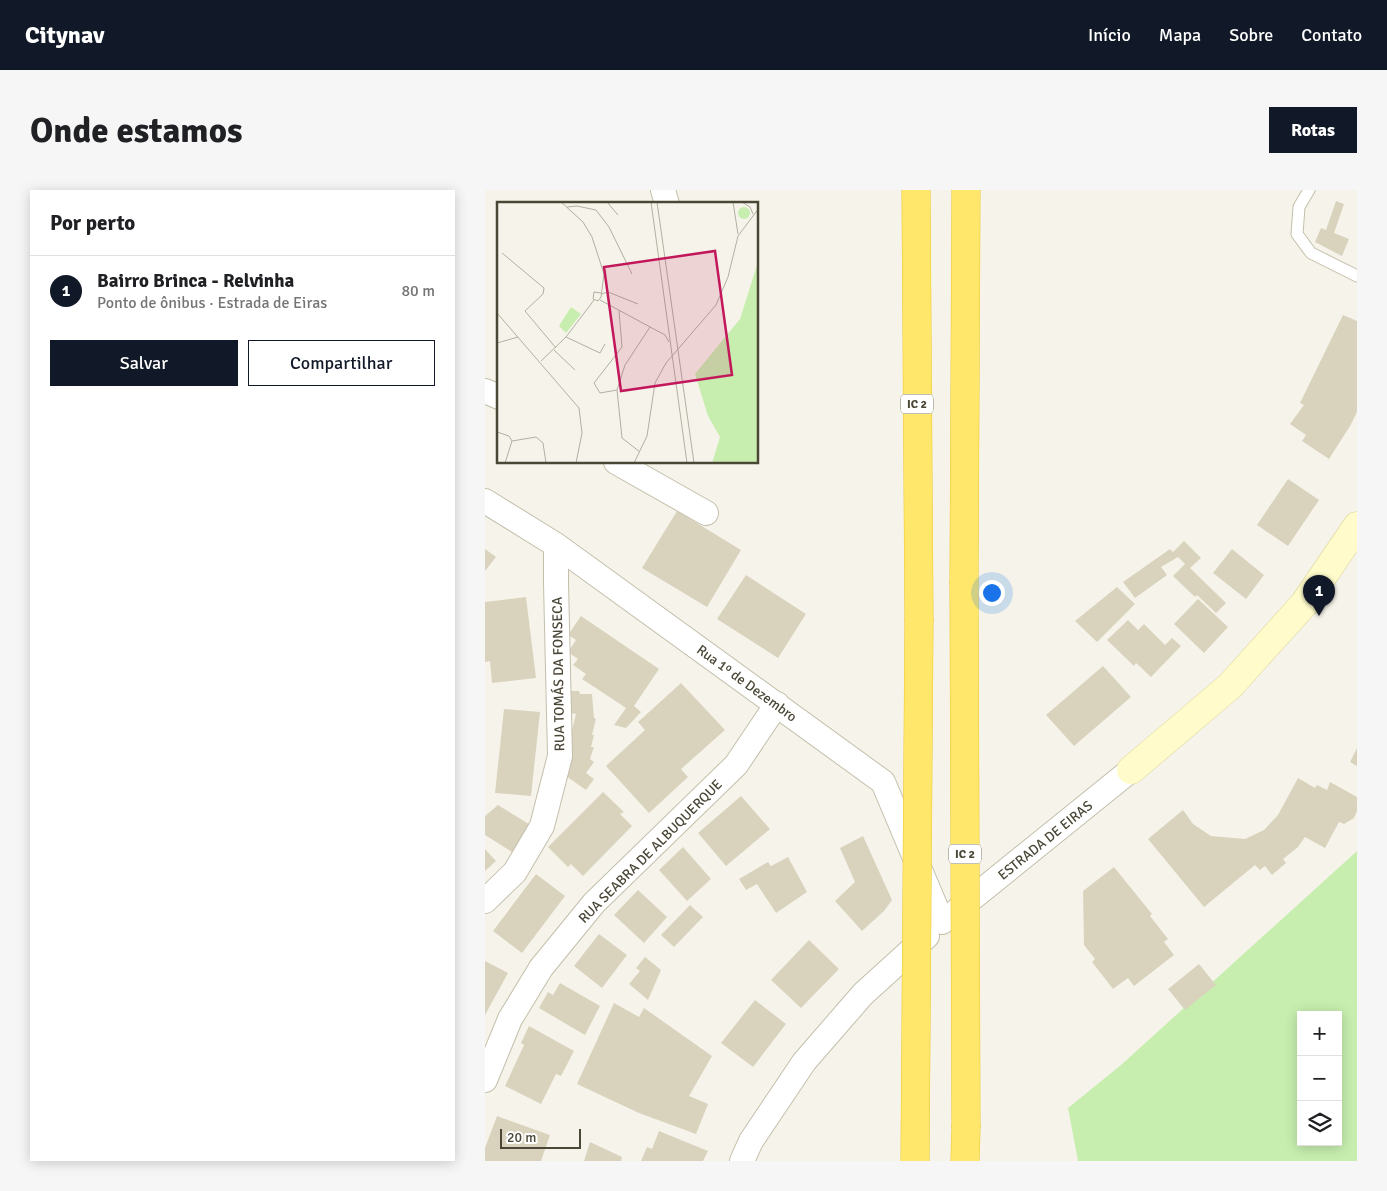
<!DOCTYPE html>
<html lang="pt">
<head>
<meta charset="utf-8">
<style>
	body { margin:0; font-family:Signika,sans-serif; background:#f6f6f6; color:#202124 }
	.controls { position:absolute; right:15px; bottom:15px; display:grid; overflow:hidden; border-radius:0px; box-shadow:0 2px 12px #0003 }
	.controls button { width:45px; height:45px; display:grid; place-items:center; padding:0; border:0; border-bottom:1px solid #e0e0e0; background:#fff; color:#202124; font:25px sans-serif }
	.scale { position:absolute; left:15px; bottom:12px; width:81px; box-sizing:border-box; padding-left:5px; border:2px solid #4b4737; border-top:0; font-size:14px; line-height:18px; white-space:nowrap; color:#4b4737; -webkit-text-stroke:4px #fff; paint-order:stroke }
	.you { position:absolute; left:506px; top:402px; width:18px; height:18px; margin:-12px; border:4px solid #fff; border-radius:50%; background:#1a73e8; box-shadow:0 0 0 8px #1a73e833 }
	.badge { display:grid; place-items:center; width:32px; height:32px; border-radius:50%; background:#111827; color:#fff; font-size:16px; font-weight:700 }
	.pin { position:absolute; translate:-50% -41px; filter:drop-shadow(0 1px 2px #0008) }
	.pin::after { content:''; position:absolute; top:26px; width:18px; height:15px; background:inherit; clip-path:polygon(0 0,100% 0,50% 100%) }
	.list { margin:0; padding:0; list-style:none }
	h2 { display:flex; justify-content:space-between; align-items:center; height:65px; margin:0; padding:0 20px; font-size:21px }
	h2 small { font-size:16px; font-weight:400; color:#757577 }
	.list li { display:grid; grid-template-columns:32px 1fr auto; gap:15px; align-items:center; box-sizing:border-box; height:70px; padding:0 20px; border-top:1px solid #e0e0e0 }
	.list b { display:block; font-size:19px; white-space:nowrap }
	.list p { margin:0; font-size:16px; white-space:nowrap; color:#757577 }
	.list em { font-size:16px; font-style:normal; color:#757577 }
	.actions { display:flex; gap:10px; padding:15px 20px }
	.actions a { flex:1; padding:11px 0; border:1px solid #111827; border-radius:0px; text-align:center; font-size:18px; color:#111827 }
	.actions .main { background:#111827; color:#fff }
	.icon { flex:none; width:28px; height:28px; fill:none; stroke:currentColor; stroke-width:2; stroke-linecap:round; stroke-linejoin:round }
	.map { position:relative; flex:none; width:872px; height:971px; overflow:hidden; border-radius:0px }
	header { display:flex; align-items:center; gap:30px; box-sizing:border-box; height:70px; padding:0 25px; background:#111827; color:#fff }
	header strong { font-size:24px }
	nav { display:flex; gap:28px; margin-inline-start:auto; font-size:18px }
	.intro { display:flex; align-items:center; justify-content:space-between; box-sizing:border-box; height:120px; padding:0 30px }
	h1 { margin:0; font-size:35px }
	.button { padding:12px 22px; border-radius:0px; background:#111827; color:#fff; font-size:18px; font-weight:700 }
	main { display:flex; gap:30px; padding:0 30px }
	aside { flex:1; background:#fff; border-radius:0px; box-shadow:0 2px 12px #0003 }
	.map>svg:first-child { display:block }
	.green { fill:#c7eeaf; fill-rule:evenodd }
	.building { fill:#d9d3be }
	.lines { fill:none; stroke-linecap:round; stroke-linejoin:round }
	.lane-casing { stroke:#c3bfab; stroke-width:13 }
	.street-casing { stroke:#c3bfab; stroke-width:26 }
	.secondary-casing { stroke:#dad495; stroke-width:29 }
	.highway-casing { stroke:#edc62d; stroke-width:29 }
	.lane { stroke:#fff; stroke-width:11 }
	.street { stroke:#fff; stroke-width:24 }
	.secondary { stroke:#fffbcb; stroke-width:28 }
	.highway { stroke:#ffe76c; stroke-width:28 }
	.highway-bridge-casing { stroke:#edc62d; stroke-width:29; stroke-linecap:butt }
	.highway-bridge { stroke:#ffe76c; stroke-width:28 }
	.labels { text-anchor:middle; stroke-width:4; stroke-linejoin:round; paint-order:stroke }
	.shield { fill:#fff; stroke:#817e73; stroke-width:1 }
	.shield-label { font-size:12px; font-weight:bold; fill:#4b4737 }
	.street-label { font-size:14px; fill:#4b4737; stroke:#fff }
	.inset-road { fill:none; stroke:#b2afa2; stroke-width:1 }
	.view { fill:#c2185b; fill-opacity:0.15; stroke:#c2185b; stroke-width:2.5 }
	.inset-edge { fill:none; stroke:#4b4737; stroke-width:2.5 }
</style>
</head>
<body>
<header>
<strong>Citynav</strong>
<nav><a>Início</a><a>Mapa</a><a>Sobre</a><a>Contato</a></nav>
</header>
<div class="intro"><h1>Onde estamos</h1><a class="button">Rotas</a></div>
<main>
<aside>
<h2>Por perto<small></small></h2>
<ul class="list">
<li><span class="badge">1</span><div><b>Bairro Brinca - Relvinha</b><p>Ponto de ônibus · Estrada de Eiras</p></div><em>80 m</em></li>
</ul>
<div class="actions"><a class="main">Salvar</a><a>Compartilhar</a></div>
</aside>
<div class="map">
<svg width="872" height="971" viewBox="0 0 872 971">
	<rect width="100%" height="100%" fill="#f6f4ea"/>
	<path class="green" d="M 872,661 L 872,971 L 593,971 L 583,918 L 636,875 ZM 816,825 L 853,825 L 853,952 L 816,952 Z"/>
	<path class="building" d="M 851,11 L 859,14 L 849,43 L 864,49 L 857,66 L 830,52 L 836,38 L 841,40 Z
		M 858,125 L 872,131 L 872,222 L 865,236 L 844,269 L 817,251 L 821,245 L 805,234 L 819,215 L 815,213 Z
		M 803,289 L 834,310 L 803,356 L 772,335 Z
		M 192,321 L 256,360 L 222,417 L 157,378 Z
		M 699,351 L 716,368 L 705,378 L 741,413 L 731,423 L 712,405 L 710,407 L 688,386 L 700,374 L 693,367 L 676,377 L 682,385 L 650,408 L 638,392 L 685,359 L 688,362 Z
		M 0,359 L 11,367 L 0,381 Z
		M 747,359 L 779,385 L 761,409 L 728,383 Z
		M 261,385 L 321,424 L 293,468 L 232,429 Z
		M 632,397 L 650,414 L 612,452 L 590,431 Z
		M 41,407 L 51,488 L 7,493 L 5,471 L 0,472 L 0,412 Z
		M 713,409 L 743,437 L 719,463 L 689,434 Z
		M 96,426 L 174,479 L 149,516 L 156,522 L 141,538 L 129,535 L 141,518 L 97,489 L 101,484 L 88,475 L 93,469 L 83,462 L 91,450 L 83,445 Z
		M 643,430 L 653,440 L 659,434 L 680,455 L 687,448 L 696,456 L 666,487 L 651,473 L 649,476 L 622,450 Z
		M 618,476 L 646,507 L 589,556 L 561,525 Z
		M 196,493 L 240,540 L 196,579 L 203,587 L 164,623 L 121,576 L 160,540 L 153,532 Z
		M 81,501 L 94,501 L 95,504 L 107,504 L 109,528 L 111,529 L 107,545 L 109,545 L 106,557 L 109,557 L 105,569 L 109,572 L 101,583 L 109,589 L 101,600 L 81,586 L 84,538 L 87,540 L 91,524 L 82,522 Z
		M 19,519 L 55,522 L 46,606 L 10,603 Z
		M 872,558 L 872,576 L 865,572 Z
		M 813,588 L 830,598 L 832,595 L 842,600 L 845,592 L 872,607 L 872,621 L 869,628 L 859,634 L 854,632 L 840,658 L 820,647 L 813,657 L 798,669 L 801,673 L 787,685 L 780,676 L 775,680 L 770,675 L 719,717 L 663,649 L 698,620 L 708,634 L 726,646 L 760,649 L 779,640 L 793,625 Z
		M 118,602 L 139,622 L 135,624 L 147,636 L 98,686 L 86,674 L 83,677 L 63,657 Z
		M 256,606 L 285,639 L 241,676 L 213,643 Z
		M 13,615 L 47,636 L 30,664 L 0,645 L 0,626 Z
		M 378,646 L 407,710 L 399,721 L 377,741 L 350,711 L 370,692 L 355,658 Z
		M 198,657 L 226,689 L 202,711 L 174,680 Z
		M 0,659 L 11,671 L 0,681 Z
		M 303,667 L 322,702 L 291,723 L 272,694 L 261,700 L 254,689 L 283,672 L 286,676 Z
		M 629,677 L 667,724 L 665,726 L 683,749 L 679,752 L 689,765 L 649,796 L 643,788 L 628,799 L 607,772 L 610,769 L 599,755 L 598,701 Z
		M 51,684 L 80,706 L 37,763 L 8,741 Z
		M 153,700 L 182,727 L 159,753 L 129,725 Z
		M 205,715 L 218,727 L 189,757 L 176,745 Z
		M 114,744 L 142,765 L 117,798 L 89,776 Z
		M 324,750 L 354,779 L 316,818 L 286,790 Z
		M 160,767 L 176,780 L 163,810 L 144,794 L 155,781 L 151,778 Z
		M 0,771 L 23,783 L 0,825 Z
		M 714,774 L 731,795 L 700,820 L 683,799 Z
		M 75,793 L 115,816 L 100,845 L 54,818 L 63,802 L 68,805 Z
		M 270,810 L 301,834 L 268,877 L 236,853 Z
		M 129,813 L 154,827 L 159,818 L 227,866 L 204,906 L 223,914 L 211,944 L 154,923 L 92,894 Z
		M 44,836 L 89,861 L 76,886 L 71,884 L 56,914 L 20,896 L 39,855 L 36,853 Z
		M 12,926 L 65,945 L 56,971 L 0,971 L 0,958 Z
		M 174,941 L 223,961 L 218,971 L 156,971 L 162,957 L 167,959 Z
		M 105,952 L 137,967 L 136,971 L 99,971 Z"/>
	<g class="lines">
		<defs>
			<path id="lane" d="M 824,0 L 814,17 L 812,44 L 826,63 L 872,86"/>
			<path id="street" d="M 178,0 L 182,14
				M 0,201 L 14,207
				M 131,272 L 221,323
				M 0,311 L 71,355 L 398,592 L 457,732
				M 0,711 L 30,682 L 57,636 L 75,566 L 71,393 L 71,355
				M 469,723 L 646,580
				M 0,890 L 25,829 L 56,778 L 109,713 L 251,575 L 292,514
				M 257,971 L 266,951 L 319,872 L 378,804 L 442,746"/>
			<path id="secondary" d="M 646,580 L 745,496 L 819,414 L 872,336"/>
			<path id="highway" d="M 431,0 L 434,429
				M 479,391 L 481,0
				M 480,971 L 481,938"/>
		</defs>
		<use href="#lane" class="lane-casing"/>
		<use href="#street" class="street-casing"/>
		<use href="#secondary" class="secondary-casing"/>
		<use href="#highway" class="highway-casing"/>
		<use href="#lane" class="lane"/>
		<use href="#street" class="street"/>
		<use href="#secondary" class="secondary"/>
		<use href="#highway" class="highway"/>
		<defs>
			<path id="highway-bridge" d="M 479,391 L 481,938
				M 430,971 L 434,429"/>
		</defs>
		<use href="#highway-bridge" class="highway-bridge-casing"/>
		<use href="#highway-bridge" class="highway-bridge"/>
	</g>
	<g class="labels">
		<g class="shield">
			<rect x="416" y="204.5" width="32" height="19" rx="4"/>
			<rect x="464" y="654.5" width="32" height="19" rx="4"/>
		</g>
		<g class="shield-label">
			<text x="432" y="218">IC 2</text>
			<text x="480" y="668">IC 2</text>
		</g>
		<g class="street-label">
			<text transform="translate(73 484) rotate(-91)" y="5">RUA TOMÁS DA FONSECA</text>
			<text transform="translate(262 493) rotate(36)" y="5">Rua 1º de Dezembro</text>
			<text transform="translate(560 650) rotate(-39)" y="5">ESTRADA DE EIRAS</text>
			<text transform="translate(165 661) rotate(-45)" y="5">RUA SEABRA DE ALBUQUERQUE</text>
		</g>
	</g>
	<g transform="translate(12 12)">
		<rect width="261" height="261" fill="#f6f4ea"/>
		<path d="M241 11a6 6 0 1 1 12 0a6 6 0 1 1-12 0ZM 261,60 L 261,261 L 215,261 L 223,235 L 211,214 L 198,172 L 243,117 ZM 74,105 L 84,112 L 69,131 L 62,124 Z" fill="#c7eeaf"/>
		<path class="inset-road" d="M 64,0 L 86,20 L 95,35 L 107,72 L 104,95 L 101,99 L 96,97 L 97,90 L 104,91M 110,0 L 121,13M 154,0 L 190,261M 160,0 L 197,261M 236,0 L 241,32M 245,0 L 253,5 L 256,12M 70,5 L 80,4 L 99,8 L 112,25 L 135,72M 5,51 L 47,86 L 46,92 L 28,109 L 59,146M 104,92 L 111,90 L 141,102M 103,98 L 168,133 L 172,140M 0,111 L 82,206 L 85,231 L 79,261M 69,135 L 103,151 L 108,142M 0,141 L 21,135M 57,148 L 78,168M 44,159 L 69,135 L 97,98M 120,188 L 103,191 L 97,181 L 125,145 L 122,109M 0,230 L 12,234 L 15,239M 143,250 L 125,236 L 120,188 L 128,163 L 153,125M 8,261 L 15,239 L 39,235 L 46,241 L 49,261M 137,261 L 150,234 L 158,181 L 169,161 L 219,103 L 231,75 L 241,34 L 262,6"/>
		<path class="view" d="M 218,49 L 235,173 L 124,189 L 107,65 Z"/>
		<rect width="261" height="261" class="inset-edge"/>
	</g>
</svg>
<div class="controls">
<button>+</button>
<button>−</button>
<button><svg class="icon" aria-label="layers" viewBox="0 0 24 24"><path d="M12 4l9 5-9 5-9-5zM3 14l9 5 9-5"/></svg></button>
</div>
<div class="scale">20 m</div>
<div class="you"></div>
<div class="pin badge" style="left:834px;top:426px">1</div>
</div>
</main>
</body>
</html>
